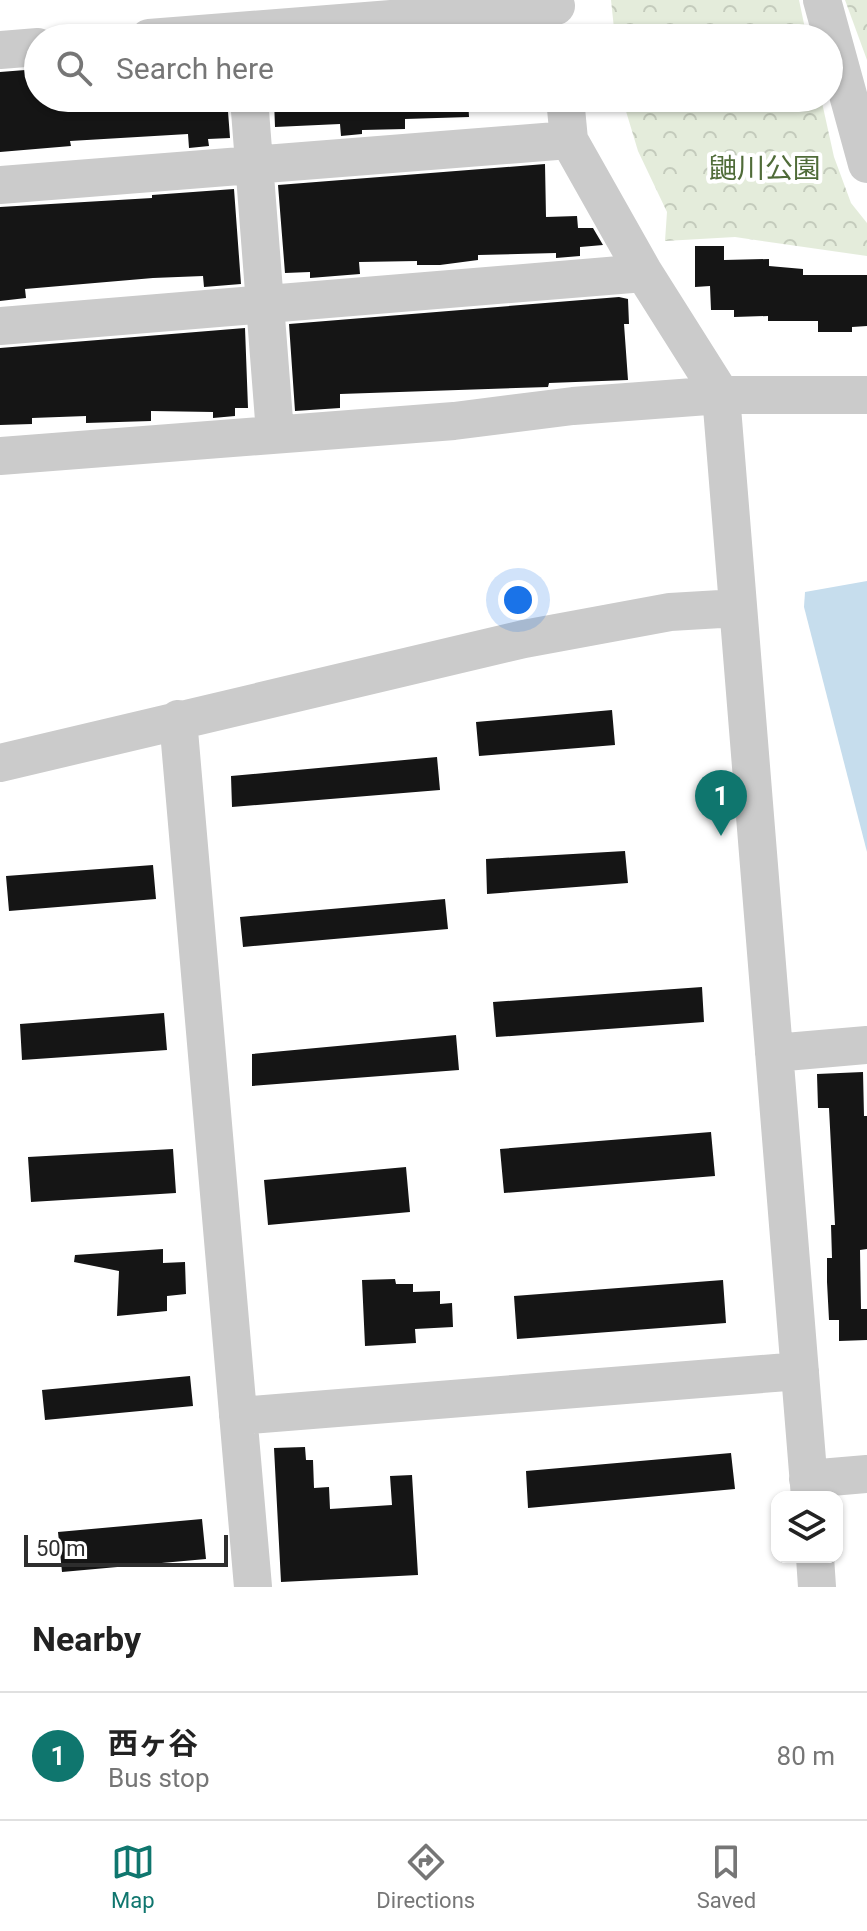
<!DOCTYPE html>
<html lang="en">
<head>
<meta charset="utf-8">
<style>
	body { margin:0; font-family:Roboto,"Noto Sans JP",sans-serif; background:#f2f2f2; color:#222 }
	.controls { position:absolute; right:24px; bottom:24px; display:grid; overflow:hidden; border-radius:16px; box-shadow:0 2px 6px #0004 }
	.controls button { width:72px; height:72px; display:grid; place-items:center; padding:0; border:0; border-bottom:2px solid #e0e0e0; background:#fff; color:#222; font:40px sans-serif }
	.scale { position:absolute; left:24px; bottom:20px; width:204px; box-sizing:border-box; padding-left:8px; border:4px solid #2e2e2e; border-top:0; font-size:22px; line-height:28px; white-space:nowrap; color:#2e2e2e; -webkit-text-stroke:6px #fff; paint-order:stroke }
	.you { position:absolute; left:518px; top:600px; width:28px; height:28px; margin:-20px; border:6px solid #fff; border-radius:50%; background:#1a73e8; box-shadow:0 0 0 12px #1a73e833 }
	.badge { display:grid; place-items:center; width:52px; height:52px; border-radius:50%; background:#0f766e; color:#fff; font-size:26px; font-weight:700 }
	.pin { position:absolute; translate:-50% -66px; filter:drop-shadow(0 2px 4px #0008) }
	.pin::after { content:''; position:absolute; top:42px; width:28px; height:24px; background:inherit; clip-path:polygon(0 0,100% 0,50% 100%) }
	.list { margin:0; padding:0; list-style:none }
	h2 { display:flex; justify-content:space-between; align-items:center; height:104px; margin:0; padding:0 32px; font-size:34px }
	h2 small { font-size:26px; font-weight:400; color:#767676 }
	.list li { display:grid; grid-template-columns:52px 1fr auto; gap:24px; align-items:center; box-sizing:border-box; height:128px; padding:0 32px; border-top:2px solid #e0e0e0 }
	.list b { display:block; font-size:30px; white-space:nowrap }
	.list p { margin:0; font-size:26px; white-space:nowrap; color:#767676 }
	.list em { font-size:26px; font-style:normal; color:#767676 }
	.icon { flex:none; width:44px; height:44px; fill:none; stroke:currentColor; stroke-width:2; stroke-linecap:round; stroke-linejoin:round }
	.map { position:relative; flex:none; width:867px; height:1587px; overflow:hidden }
	.search { position:absolute; background:#fff; box-shadow:0 2px 6px #0004; left:24px; right:24px; top:24px; height:88px; display:flex; align-items:center; gap:20px; box-sizing:border-box; padding:0 28px; border-radius:44px; color:#767676; font-size:30px }
	.sheet { height:232px; background:#fff }
	nav { display:flex; justify-content:space-around; align-items:center; box-sizing:border-box; height:112px; border-top:2px solid #e0e0e0; background:#fff; font-size:22px; color:#767676 }
	nav a { display:grid; justify-items:center; gap:4px }
	nav .on { color:#0f766e }
	.map>svg:first-child { display:block }
	.forest { fill:url(#forest-crowns) }
	.water { fill:#c6dded }
	.building { fill:#151515 }
	.lines { fill:none; stroke-linecap:round; stroke-linejoin:round }
	.minor { stroke:#cbcbcb; stroke-width:38 }
	.labels { text-anchor:middle; stroke-width:8; stroke-linejoin:round; paint-order:stroke }
	.park-label { font-size:28px; fill:#506c39; stroke:#fff }
</style>
</head>
<body>
<div class="map">
<svg width="867" height="1587" viewBox="0 0 867 1587">
	<defs>
		<pattern id="forest-crowns" width="20" height="18" patternUnits="userSpaceOnUse" patternTransform="scale(2)"><rect width="20" height="18" fill="#e4ecdb"/><path d="M2 6a3 3 0 1 1 6 0M12 15a3 3 0 1 1 6 0" fill="none" stroke="#c4cbbc"/></pattern>
	</defs>
	<rect width="100%" height="100%" fill="#fff"/>
	<path class="forest" d="M 611,0 L 799,0 L 807,38 L 615,38 Z
		M 845,0 L 867,0 L 867,60 Z
		M 622,98 L 821,98 L 834,157 L 851,203 L 867,223 L 867,256 L 735,237 L 665,241 L 667,212 L 638,151 Z"/>
	<path class="water" d="M 867,581 L 867,852 L 804,607 L 805,592 Z"/>
	<path class="building" d="M 38,69 L 38,98 L 139,98 L 139,107 L 227,98 L 230,138 L 208,139 L 209,146 L 189,148 L 188,134 L 70,141 L 71,146 L 0,152 L 0,72 Z
		M 308,98 L 468,98 L 469,117 L 405,119 L 405,129 L 362,130 L 362,134 L 341,136 L 340,124 L 275,127 L 274,100 Z
		M 545,164 L 546,217 L 577,216 L 578,228 L 593,228 L 603,245 L 580,247 L 580,256 L 556,258 L 556,253 L 478,255 L 478,260 L 440,265 L 417,265 L 417,261 L 359,262 L 360,274 L 310,278 L 310,272 L 285,273 L 278,185 Z
		M 234,189 L 241,284 L 204,287 L 203,276 L 153,278 L 25,289 L 26,298 L 0,301 L 0,207 L 152,198 L 152,195 Z
		M 695,246 L 724,246 L 724,260 L 769,259 L 769,266 L 803,269 L 803,275 L 867,275 L 867,326 L 852,327 L 852,332 L 818,332 L 818,321 L 768,321 L 768,316 L 734,317 L 734,310 L 711,310 L 710,286 L 695,287 Z
		M 619,297 L 628,299 L 629,324 L 624,324 L 628,380 L 549,383 L 548,387 L 340,394 L 340,408 L 295,411 L 289,324 Z
		M 245,328 L 248,408 L 235,408 L 235,416 L 213,418 L 213,412 L 151,411 L 151,421 L 86,423 L 86,416 L 32,418 L 32,424 L 0,425 L 0,348 Z
		M 612,710 L 615,745 L 479,756 L 476,722 Z
		M 437,757 L 440,790 L 232,807 L 231,776 Z
		M 625,851 L 628,883 L 487,894 L 486,859 Z
		M 153,865 L 156,899 L 9,911 L 6,876 Z
		M 445,899 L 448,929 L 243,947 L 240,917 Z
		M 702,987 L 704,1022 L 496,1037 L 493,1002 Z
		M 164,1013 L 167,1050 L 22,1060 L 20,1024 Z
		M 456,1035 L 459,1070 L 252,1086 L 252,1054 Z
		M 863,1072 L 864,1116 L 867,1116 L 867,1249 L 860,1250 L 861,1309 L 867,1309 L 867,1340 L 839,1341 L 839,1320 L 829,1320 L 827,1282 L 827,1258 L 832,1258 L 831,1225 L 835,1225 L 829,1108 L 818,1108 L 817,1074 Z
		M 711,1132 L 715,1176 L 504,1193 L 500,1149 Z
		M 173,1149 L 176,1193 L 31,1202 L 28,1157 Z
		M 406,1167 L 410,1212 L 268,1225 L 264,1180 Z
		M 163,1249 L 163,1263 L 185,1262 L 186,1294 L 167,1296 L 167,1311 L 117,1316 L 119,1271 L 74,1262 L 75,1255 Z
		M 395,1279 L 396,1284 L 413,1284 L 413,1292 L 440,1291 L 440,1304 L 452,1303 L 453,1327 L 415,1329 L 416,1343 L 365,1346 L 362,1280 Z
		M 723,1280 L 726,1323 L 517,1339 L 514,1296 Z
		M 190,1376 L 193,1406 L 45,1420 L 42,1390 Z
		M 305,1447 L 306,1460 L 313,1460 L 314,1488 L 329,1487 L 330,1509 L 392,1505 L 390,1476 L 412,1475 L 418,1575 L 281,1582 L 274,1448 Z
		M 731,1453 L 735,1489 L 528,1508 L 526,1471 Z
		M 202,1519 L 206,1559 L 62,1572 L 58,1532 Z"/>
	<g class="lines">
		<path class="minor" d="M 822,0 L 867,164
			M 149,38 L 556,6
			M 0,50 L 38,47
			M 249,98 L 275,433
			M 565,98 L 569,140 L 644,273 L 721,395 L 810,1497
			M 0,185 L 569,140
			M 0,326 L 644,273
			M 0,456 L 454,421 L 573,406 L 721,395 L 867,395
			M 178,719 L 253,1587
			M 0,763 L 524,639 L 670,612 L 738,608
			M 774,1053 L 867,1045
			M 238,1416 L 800,1371
			M 808,1479 L 867,1474
			M 815,1557 L 817,1587"/>
	</g>
	<g class="labels">
		<g class="park-label">
			<text x="765" y="178">鼬川公園</text>
		</g>
	</g>
</svg>
<div class="controls">
<button><svg class="icon" aria-label="layers" viewBox="0 0 24 24"><path d="M12 4l9 5-9 5-9-5zM3 14l9 5 9-5"/></svg></button>
</div>
<div class="scale">50 m</div>
<div class="you"></div>
<div class="pin badge" style="left:721px;top:836px">1</div>
<div class="search"><svg class="icon" aria-label="search" viewBox="0 0 24 24"><circle cx="10" cy="10" r="6"/><path d="M15 15l6 6"/></svg>Search here</div>
</div>
<section class="sheet">
<h2>Nearby<small></small></h2>
<ul class="list">
<li><span class="badge">1</span><div><b>西ヶ谷</b><p>Bus stop</p></div><em>80 m</em></li>
</ul>
</section>
<nav>
<a class="on"><svg class="icon" aria-label="map" viewBox="0 0 24 24"><path d="M3 6l6-2 6 2 6-2v14l-6 2-6-2-6 2zM9 4v14M15 6v14"/></svg>Map</a>
<a><svg class="icon" aria-label="directions" viewBox="0 0 24 24"><path d="M12 3l9 9-9 9-9-9zM9 14v-3h6M13 9l2 2-2 2"/></svg>Directions</a>
<a><svg class="icon" aria-label="saved" viewBox="0 0 24 24"><path d="M7 4h10v16l-5-4-5 4z"/></svg>Saved</a>
</nav>
</body>
</html>
